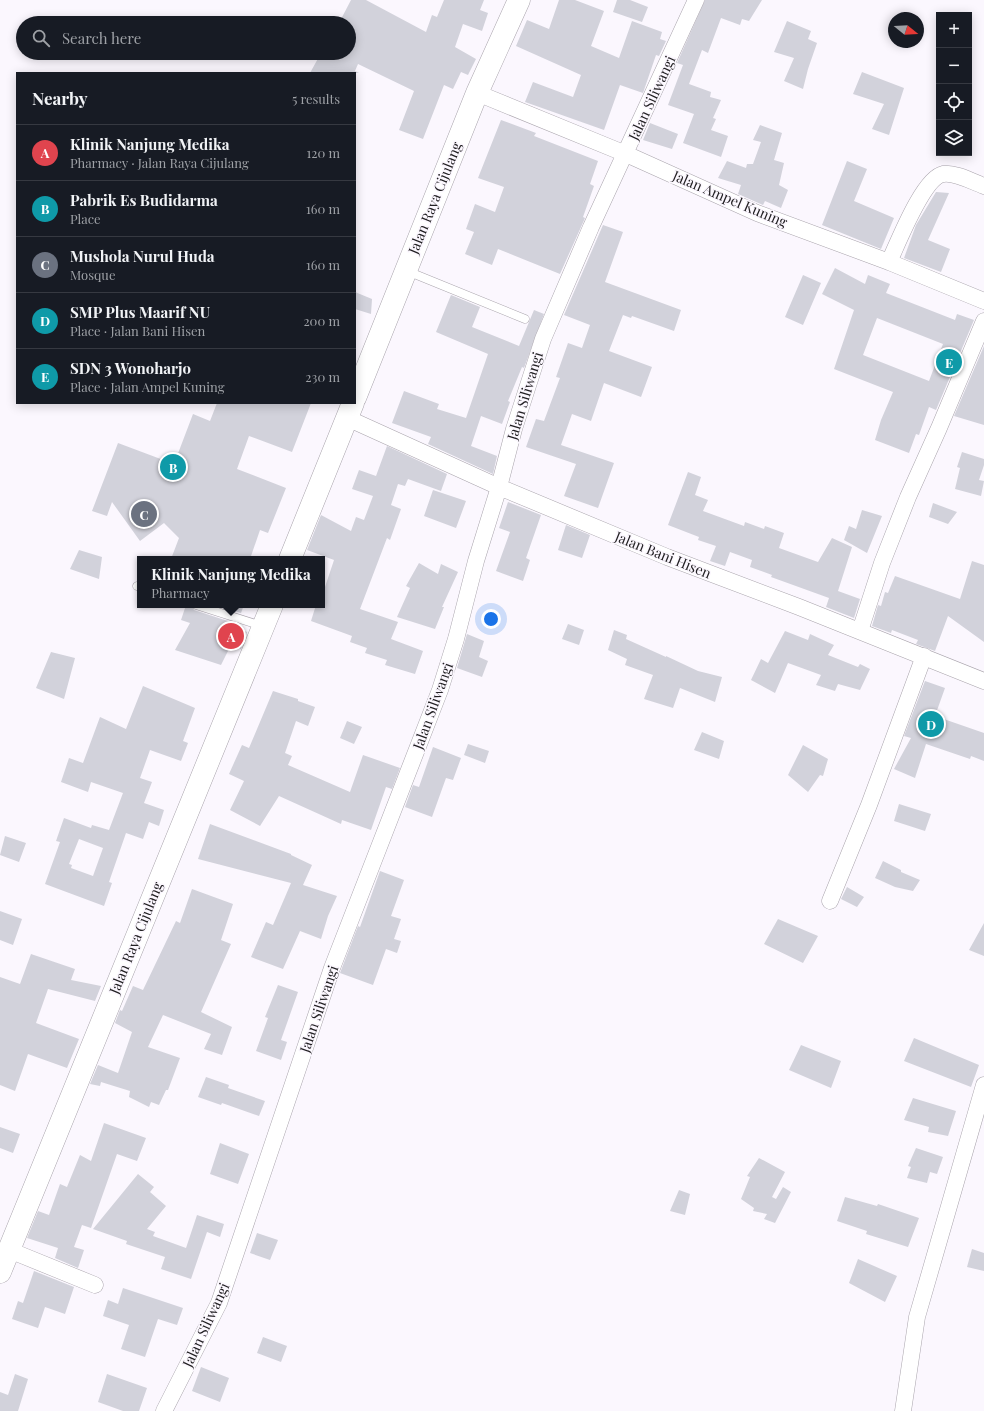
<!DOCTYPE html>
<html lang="en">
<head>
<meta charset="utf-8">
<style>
	body { margin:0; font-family:"Playfair Display",serif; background:#242831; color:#f1f3f6 }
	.controls { position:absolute; right:12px; top:12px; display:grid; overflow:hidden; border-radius:0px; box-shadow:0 2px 10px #0003 }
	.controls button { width:36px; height:36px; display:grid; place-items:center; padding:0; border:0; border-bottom:1px solid #363941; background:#171b24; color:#f1f3f6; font:20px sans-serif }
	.compass { position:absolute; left:888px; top:12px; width:36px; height:36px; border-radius:50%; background:#171b24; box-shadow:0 2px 10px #0003; rotate:108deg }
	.you { position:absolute; left:491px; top:619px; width:14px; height:14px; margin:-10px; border:3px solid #fff; border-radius:50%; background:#1a73e8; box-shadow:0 0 0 6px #1a73e833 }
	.badge { display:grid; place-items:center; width:26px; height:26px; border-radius:50%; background:#95b6b4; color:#fff; font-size:13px; font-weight:700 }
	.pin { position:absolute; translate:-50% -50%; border:2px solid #fff; box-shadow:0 1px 4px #0006 }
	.popup { position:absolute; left:137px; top:556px; width:188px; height:52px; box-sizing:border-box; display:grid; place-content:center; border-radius:0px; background:#171b24; filter:drop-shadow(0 1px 3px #0005); font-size:13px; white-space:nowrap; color:#9ea1a6 }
	.popup b { font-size:15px; color:#f1f3f6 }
	.popup::after { content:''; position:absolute; left:50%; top:100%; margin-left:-8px; border:8px solid transparent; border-top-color:#171b24 }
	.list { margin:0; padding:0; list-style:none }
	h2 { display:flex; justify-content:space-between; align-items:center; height:52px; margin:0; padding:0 16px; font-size:17px }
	h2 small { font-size:13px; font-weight:400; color:#9ea1a6 }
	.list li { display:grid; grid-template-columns:26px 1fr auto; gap:12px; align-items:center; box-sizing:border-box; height:56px; padding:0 16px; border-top:1px solid #363941 }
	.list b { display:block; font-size:15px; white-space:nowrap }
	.list p { margin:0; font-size:13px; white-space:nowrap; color:#9ea1a6 }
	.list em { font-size:13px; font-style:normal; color:#9ea1a6 }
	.icon { flex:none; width:22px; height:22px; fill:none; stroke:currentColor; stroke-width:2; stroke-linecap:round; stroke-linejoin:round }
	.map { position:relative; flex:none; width:984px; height:1411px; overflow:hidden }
	.search { position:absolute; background:#171b24; box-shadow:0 2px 10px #0003; left:16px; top:16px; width:340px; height:44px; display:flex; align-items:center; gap:10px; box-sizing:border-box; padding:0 14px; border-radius:22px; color:#9ea1a6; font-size:15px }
	.panel { position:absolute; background:#171b24; box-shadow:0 2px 10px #0003; left:16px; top:72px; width:340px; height:332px; border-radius:0px }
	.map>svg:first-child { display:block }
	.building { fill:#d2d2db; fill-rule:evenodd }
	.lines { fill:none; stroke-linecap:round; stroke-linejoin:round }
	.service-casing { stroke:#a9a4ac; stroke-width:9 }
	.minor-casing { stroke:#a9a4ac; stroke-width:17 }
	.trunk-casing { stroke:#a9a4ac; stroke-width:23 }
	.service { stroke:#fff; stroke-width:8 }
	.minor { stroke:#fff; stroke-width:16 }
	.trunk { stroke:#fff; stroke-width:22 }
	.labels { text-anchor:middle; stroke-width:3; stroke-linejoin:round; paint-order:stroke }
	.street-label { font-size:14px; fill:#222023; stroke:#fbf7fe }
</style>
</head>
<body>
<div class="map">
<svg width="984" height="1411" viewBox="0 0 984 1411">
	<rect width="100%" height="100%" fill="#fbf7fe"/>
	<path class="building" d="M 351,0 L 366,0 L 426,32 L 432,15 L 437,17 L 444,0 L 484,0 L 480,10 L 488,13 L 482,31 L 463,24 L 455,47 L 476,59 L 468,75 L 461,72 L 453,89 L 444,85 L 423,139 L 399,130 L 414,91 L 358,64 L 355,71 L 359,73 L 310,73 L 321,53 L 335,60 L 339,53 L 349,53 L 349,23 L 339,23 Z
		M 559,0 L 575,0 L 604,11 L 591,46 L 619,58 L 632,21 L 662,32 L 660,39 L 666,41 L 659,56 L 656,55 L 643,93 L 620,85 L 604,130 L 525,102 L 533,82 L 573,97 L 581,75 L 516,46 L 527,20 L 549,29 Z
		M 617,0 L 630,0 L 648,7 L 642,22 L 613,12 Z
		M 705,0 L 762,0 L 749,21 L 742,19 L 740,25 L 721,18 L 708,53 L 702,50 L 689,84 L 711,92 L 710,97 L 721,100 L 713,118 L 716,119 L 711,130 L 728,136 L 721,157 L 683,143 L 694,114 L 668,105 L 683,65 L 677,63 Z
		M 787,21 L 811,31 L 808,39 L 817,43 L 808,69 L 803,89 L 784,81 L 794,58 L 774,52 Z
		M 862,72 L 904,88 L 889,135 L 872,129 L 884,104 L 853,94 Z
		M 501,120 L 536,133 L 534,136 L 598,161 L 590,184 L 594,186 L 583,217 L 585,218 L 560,274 L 498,249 L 492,265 L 465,254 L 474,232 L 466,229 L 475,204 L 495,212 L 504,187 L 478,178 Z
		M 650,123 L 678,134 L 672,149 L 643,140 Z
		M 760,125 L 782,133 L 774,160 L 784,163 L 779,185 L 788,190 L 781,208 L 765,201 L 763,205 L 738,194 L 741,185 L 718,178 L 727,161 L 746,168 L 747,164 L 753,164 L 761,142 L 753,140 Z
		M 847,161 L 867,169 L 854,201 L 894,218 L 881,249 L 822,225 Z
		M 936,192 L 949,193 L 928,240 L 950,249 L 941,272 L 904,258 L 916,225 Z
		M 603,225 L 623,232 L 605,282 L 681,310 L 674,331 L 632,316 L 631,318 L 623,315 L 609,351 L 652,367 L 641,397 L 604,383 L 591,421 L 572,414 L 561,445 L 614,463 L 598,508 L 564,496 L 576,464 L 526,447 L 536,419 L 544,421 L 560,378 L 556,377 L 568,343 L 582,348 L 590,325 L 564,315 Z
		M 835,268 L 865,284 L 868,275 L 890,284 L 886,293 L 955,320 L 957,314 L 974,320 L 936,410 L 929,407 L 919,435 L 916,434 L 909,453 L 875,440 L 881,420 L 893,392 L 834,369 L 854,310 L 822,294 ZM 877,318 L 943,344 L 929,381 L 863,355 Z
		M 803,275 L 821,283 L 803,325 L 785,317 Z
		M 355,292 L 372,299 L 371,314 L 355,309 Z
		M 451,295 L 480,307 L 472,327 L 519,346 L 534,310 L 544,314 L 524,368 L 522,367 L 508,401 L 510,402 L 502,424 L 481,416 L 471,446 L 497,456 L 493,474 L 428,444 L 431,437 L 392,423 L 404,391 L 439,404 L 437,409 L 466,418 L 488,354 L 436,332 Z
		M 984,346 L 984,425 L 954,416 Z
		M 217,403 L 311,403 L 292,452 L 249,436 L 237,469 L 286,488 L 268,533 L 260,530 L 250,559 L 171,559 L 179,538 L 164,523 L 140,541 L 112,502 L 107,516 L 92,511 L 118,443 L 174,464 L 193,414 L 210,421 Z
		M 387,446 L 447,474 L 441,491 L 408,479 L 405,486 L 398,484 L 391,505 L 401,509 L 390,540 L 387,538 L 360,609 L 398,622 L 391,639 L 423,651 L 415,674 L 385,665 L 387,660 L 365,653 L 367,648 L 350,642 L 352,636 L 311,621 L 316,605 L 322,605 L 322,596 L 334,560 L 307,550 L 321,515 L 351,531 L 356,517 L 364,520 L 373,496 L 352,489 L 359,470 L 376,476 Z
		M 962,452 L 984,459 L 984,465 L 979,480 L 984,481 L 981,496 L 955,489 L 960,468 L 957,467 Z
		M 688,472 L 701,477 L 695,495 L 708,500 L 703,511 L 744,526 L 745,522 L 764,529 L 765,526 L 784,533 L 779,548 L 818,562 L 832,538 L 852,547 L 838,591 L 860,599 L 854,618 L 826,607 L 829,598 L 771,577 L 772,575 L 750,567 L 752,560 L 730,552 L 725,566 L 710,561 L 716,546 L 698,540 L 699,537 L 668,525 Z
		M 433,490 L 466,501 L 456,528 L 424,516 Z
		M 508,502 L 541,515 L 526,558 L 530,560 L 523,581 L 496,571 L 510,532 L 499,528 Z
		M 933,503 L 957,512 L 948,524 L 929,517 Z
		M 862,510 L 882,516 L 867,553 L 844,540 L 849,526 L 856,529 Z
		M 566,525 L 590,535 L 582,558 L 558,550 Z
		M 79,550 L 102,557 L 99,579 L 70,569 Z
		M 972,561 L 984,565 L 984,642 L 948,616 L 935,651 L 916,644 L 918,640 L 892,630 L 891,633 L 872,626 L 878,605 L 881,606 L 885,592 L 888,593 L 895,576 L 960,599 Z
		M 419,563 L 438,574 L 441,564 L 458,572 L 442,607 L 444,607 L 435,629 L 397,617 L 410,588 L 406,586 Z
		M 186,605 L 191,605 L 194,610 L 237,624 L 236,628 L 247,632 L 241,649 L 231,645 L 221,665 L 175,650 L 190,623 L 181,620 Z
		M 214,605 L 244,605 L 241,613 Z
		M 568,624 L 584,630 L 579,645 L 562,639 Z
		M 614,630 L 627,635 L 626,639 L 666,657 L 666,656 L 698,671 L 722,677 L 715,702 L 680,688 L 673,708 L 644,699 L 653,675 L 625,665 L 627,659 L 608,650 Z
		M 785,631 L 808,640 L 810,634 L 834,645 L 828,655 L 858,667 L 860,664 L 870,669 L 860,690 L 838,684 L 835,691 L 816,685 L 821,675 L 788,663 L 775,693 L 751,680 L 761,659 L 768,663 Z
		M 467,634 L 484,641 L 479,657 L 488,661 L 482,677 L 457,668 Z
		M 51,652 L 75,658 L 64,699 L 36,688 Z
		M 925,681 L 945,688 L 935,716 L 984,733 L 984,761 L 971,756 L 970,759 L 926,744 L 915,778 L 894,769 L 911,738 L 904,736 Z
		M 143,686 L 195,708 L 183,741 L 188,743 L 181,761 L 150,750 L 140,778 L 152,782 L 144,803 L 164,810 L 159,826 L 149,822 L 143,839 L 126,833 L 109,882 L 112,883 L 104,906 L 45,884 L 60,842 L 56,841 L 64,818 L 91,828 L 92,825 L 109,830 L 123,793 L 91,782 L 88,792 L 61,782 L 69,758 L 83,763 L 100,717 L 126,729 ZM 79,839 L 103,848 L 93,876 L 71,868 L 72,865 L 69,864 Z
		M 273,691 L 298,699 L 298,701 L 315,707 L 308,726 L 296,721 L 285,753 L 292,756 L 288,765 L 350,792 L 363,755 L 400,768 L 392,789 L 386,787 L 371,830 L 342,820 L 341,824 L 279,796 L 260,826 L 230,810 L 244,781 L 229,774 L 242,745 L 249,748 Z
		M 347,721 L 362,727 L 354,744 L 340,738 Z
		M 702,732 L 724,741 L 719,759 L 694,750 Z
		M 468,744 L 489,751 L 485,763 L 464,755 Z
		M 803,745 L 828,759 L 823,776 L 820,775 L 808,792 L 788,775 Z
		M 433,747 L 461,758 L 453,780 L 446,778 L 432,817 L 405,807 L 413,785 L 419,787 Z
		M 899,804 L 931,814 L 925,831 L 894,821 Z
		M 210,824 L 291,854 L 291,855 L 312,865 L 303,885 L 337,896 L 328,916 L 321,939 L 300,931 L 283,969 L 251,957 L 266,922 L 273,925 L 291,883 L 198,859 Z
		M 5,836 L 26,843 L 19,862 L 0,855 Z
		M 883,861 L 901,870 L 901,872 L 920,880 L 913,891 L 895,887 L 875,878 Z
		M 380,871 L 404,880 L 391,916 L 401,919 L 394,939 L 401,941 L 397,953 L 386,949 L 373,985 L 340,973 L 358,926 L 360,927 Z
		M 847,887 L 864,897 L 857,907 L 841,899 Z
		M 192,889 L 233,904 L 221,940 L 231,944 L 201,1012 L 232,1027 L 222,1055 L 204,1049 L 211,1034 L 163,1015 L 148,1047 L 180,1058 L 168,1090 L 166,1090 L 159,1105 L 151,1102 L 149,1107 L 129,1097 L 130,1091 L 101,1082 L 100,1086 L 90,1084 L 98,1065 L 118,1073 L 132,1032 L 115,1023 L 120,1010 L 122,1011 L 133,986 L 143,990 L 176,921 L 180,923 Z
		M 0,911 L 22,919 L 13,945 L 0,940 Z
		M 778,919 L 818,936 L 803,963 L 764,944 Z
		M 984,923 L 984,956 L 969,950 Z
		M 31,954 L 75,969 L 71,980 L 101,986 L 95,1001 L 48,989 L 36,1023 L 79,1039 L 67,1068 L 28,1054 L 15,1091 L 0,1085 L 0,977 L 20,984 Z
		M 278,985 L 298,992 L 281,1040 L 287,1042 L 281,1060 L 256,1051 L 268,1018 L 265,1017 Z
		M 914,1038 L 979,1065 L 971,1087 L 904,1061 Z
		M 801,1045 L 841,1061 L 831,1088 L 789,1070 Z
		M 206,1077 L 229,1085 L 228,1088 L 265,1101 L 259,1116 L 222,1103 L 221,1105 L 198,1097 Z
		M 913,1098 L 956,1111 L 948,1136 L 928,1132 L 929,1127 L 904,1120 Z
		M 104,1123 L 146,1138 L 137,1161 L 117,1154 L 91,1228 L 82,1225 L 74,1247 L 84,1250 L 78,1268 L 55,1258 L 58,1248 L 27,1238 L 38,1211 L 49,1215 L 60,1184 L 67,1187 L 80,1155 L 91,1161 Z
		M 0,1127 L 20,1134 L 13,1153 L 0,1148 Z
		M 220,1143 L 249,1154 L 238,1184 L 210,1174 Z
		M 916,1148 L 943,1157 L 937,1174 L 930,1172 L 927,1183 L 907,1178 L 911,1167 L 908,1166 Z
		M 759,1158 L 785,1172 L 772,1197 L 776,1199 L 783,1187 L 791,1192 L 775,1223 L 764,1219 L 767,1214 L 753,1211 L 754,1208 L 741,1199 L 750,1177 L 747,1176 Z
		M 138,1174 L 154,1187 L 150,1192 L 166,1206 L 147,1229 L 155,1232 L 153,1236 L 186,1248 L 197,1215 L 224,1224 L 220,1237 L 207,1232 L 191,1279 L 161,1269 L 165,1257 L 126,1244 L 127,1241 L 93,1229 Z
		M 679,1190 L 690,1194 L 685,1215 L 670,1211 Z
		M 845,1197 L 877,1206 L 878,1204 L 919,1218 L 908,1247 L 866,1234 L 867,1231 L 837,1221 Z
		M 257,1233 L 278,1240 L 270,1260 L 250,1253 Z
		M 972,1249 L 984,1253 L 984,1271 L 967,1267 Z
		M 858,1259 L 897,1276 L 885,1302 L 849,1283 Z
		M 34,1271 L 74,1287 L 65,1314 L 45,1307 L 38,1328 L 12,1319 L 18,1301 L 23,1303 Z
		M 123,1288 L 183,1308 L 177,1325 L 158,1319 L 145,1357 L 121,1349 L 129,1325 L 103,1316 L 108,1300 L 118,1304 Z
		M 263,1337 L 287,1346 L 281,1362 L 257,1353 Z
		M 201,1367 L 229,1378 L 220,1402 L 192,1391 Z
		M 15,1374 L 28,1379 L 18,1411 L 0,1411 L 0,1392 L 8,1395 Z
		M 107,1374 L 147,1388 L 139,1411 L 123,1411 L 98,1402 Z"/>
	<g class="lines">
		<defs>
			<path id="service" d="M 407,271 L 525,319
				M 137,586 L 140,587
				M 196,605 L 262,626"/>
			<path id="minor" d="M 477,93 L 626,154 L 757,213 L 889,262 L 984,301
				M 889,262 C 898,243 923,178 943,174 C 955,172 973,182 984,186
				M 347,418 L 499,487 L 667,557 L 799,607 L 984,681
				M 860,631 L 882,563 L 908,497 L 939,428 L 984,321
				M 830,901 L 869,805 L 924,656
				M 9,1250 L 95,1285
				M 164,1411 L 219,1303 L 332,968 L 440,690 L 456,639 L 476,561 L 499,487 L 514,429 L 543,339 L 591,227 L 696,0
				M 903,1411 L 917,1317 L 984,1085"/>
			<path id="trunk" d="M 355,398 L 477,93 L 519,0
				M 290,559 L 353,403
				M 0,1272 L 272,605"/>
		</defs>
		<use href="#service" class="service-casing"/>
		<use href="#minor" class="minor-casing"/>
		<use href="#trunk" class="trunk-casing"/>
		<use href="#service" class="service"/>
		<use href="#minor" class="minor"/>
		<use href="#trunk" class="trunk"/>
	</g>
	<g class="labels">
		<g class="street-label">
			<text transform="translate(652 98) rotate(-65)" y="5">Jalan Siliwangi</text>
			<text transform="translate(435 198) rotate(-68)" y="5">Jalan Raya Cijulang</text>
			<text transform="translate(730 199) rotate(23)" y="5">Jalan Ampel Kuning</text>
			<text transform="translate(525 396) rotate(-73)" y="5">Jalan Siliwangi</text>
			<text transform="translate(663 555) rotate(22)" y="5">Jalan Bani Hisen</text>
			<text transform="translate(433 706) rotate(-70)" y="5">Jalan Siliwangi</text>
			<text transform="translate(136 938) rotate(-68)" y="5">Jalan Raya Cijulang</text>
			<text transform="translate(319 1009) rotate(-71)" y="5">Jalan Siliwangi</text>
			<text transform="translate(206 1325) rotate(-65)" y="5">Jalan Siliwangi</text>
		</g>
	</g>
</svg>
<div class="controls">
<button>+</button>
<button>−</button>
<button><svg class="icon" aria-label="locate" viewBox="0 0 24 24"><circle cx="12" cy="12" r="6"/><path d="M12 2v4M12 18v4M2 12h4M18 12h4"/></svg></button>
<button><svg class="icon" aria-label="layers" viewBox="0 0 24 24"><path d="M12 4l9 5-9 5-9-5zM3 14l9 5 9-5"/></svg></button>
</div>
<svg class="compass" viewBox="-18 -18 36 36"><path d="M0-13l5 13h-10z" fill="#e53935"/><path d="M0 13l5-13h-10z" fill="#9ea1a6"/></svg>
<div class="you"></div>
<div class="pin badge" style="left:231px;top:636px;background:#e0444e">A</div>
<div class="popup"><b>Klinik Nanjung Medika</b>Pharmacy</div>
<div class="pin badge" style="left:173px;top:467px;background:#0f9aa8">B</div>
<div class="pin badge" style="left:144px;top:514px;background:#6b7280">C</div>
<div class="pin badge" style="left:931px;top:724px;background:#0f9aa8">D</div>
<div class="pin badge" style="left:949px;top:362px;background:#0f9aa8">E</div>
<div class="search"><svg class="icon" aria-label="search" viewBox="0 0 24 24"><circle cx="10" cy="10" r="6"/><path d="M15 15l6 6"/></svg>Search here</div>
<section class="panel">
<h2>Nearby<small>5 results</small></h2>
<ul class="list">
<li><span class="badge" style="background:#e0444e">A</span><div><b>Klinik Nanjung Medika</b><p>Pharmacy · Jalan Raya Cijulang</p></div><em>120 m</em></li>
<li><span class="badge" style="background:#0f9aa8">B</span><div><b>Pabrik Es Budidarma</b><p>Place</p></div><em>160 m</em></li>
<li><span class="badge" style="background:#6b7280">C</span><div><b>Mushola Nurul Huda</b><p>Mosque</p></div><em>160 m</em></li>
<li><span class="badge" style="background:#0f9aa8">D</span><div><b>SMP Plus Maarif NU</b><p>Place · Jalan Bani Hisen</p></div><em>200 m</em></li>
<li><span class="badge" style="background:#0f9aa8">E</span><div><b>SDN 3 Wonoharjo</b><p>Place · Jalan Ampel Kuning</p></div><em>230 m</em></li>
</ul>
</section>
</div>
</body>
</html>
